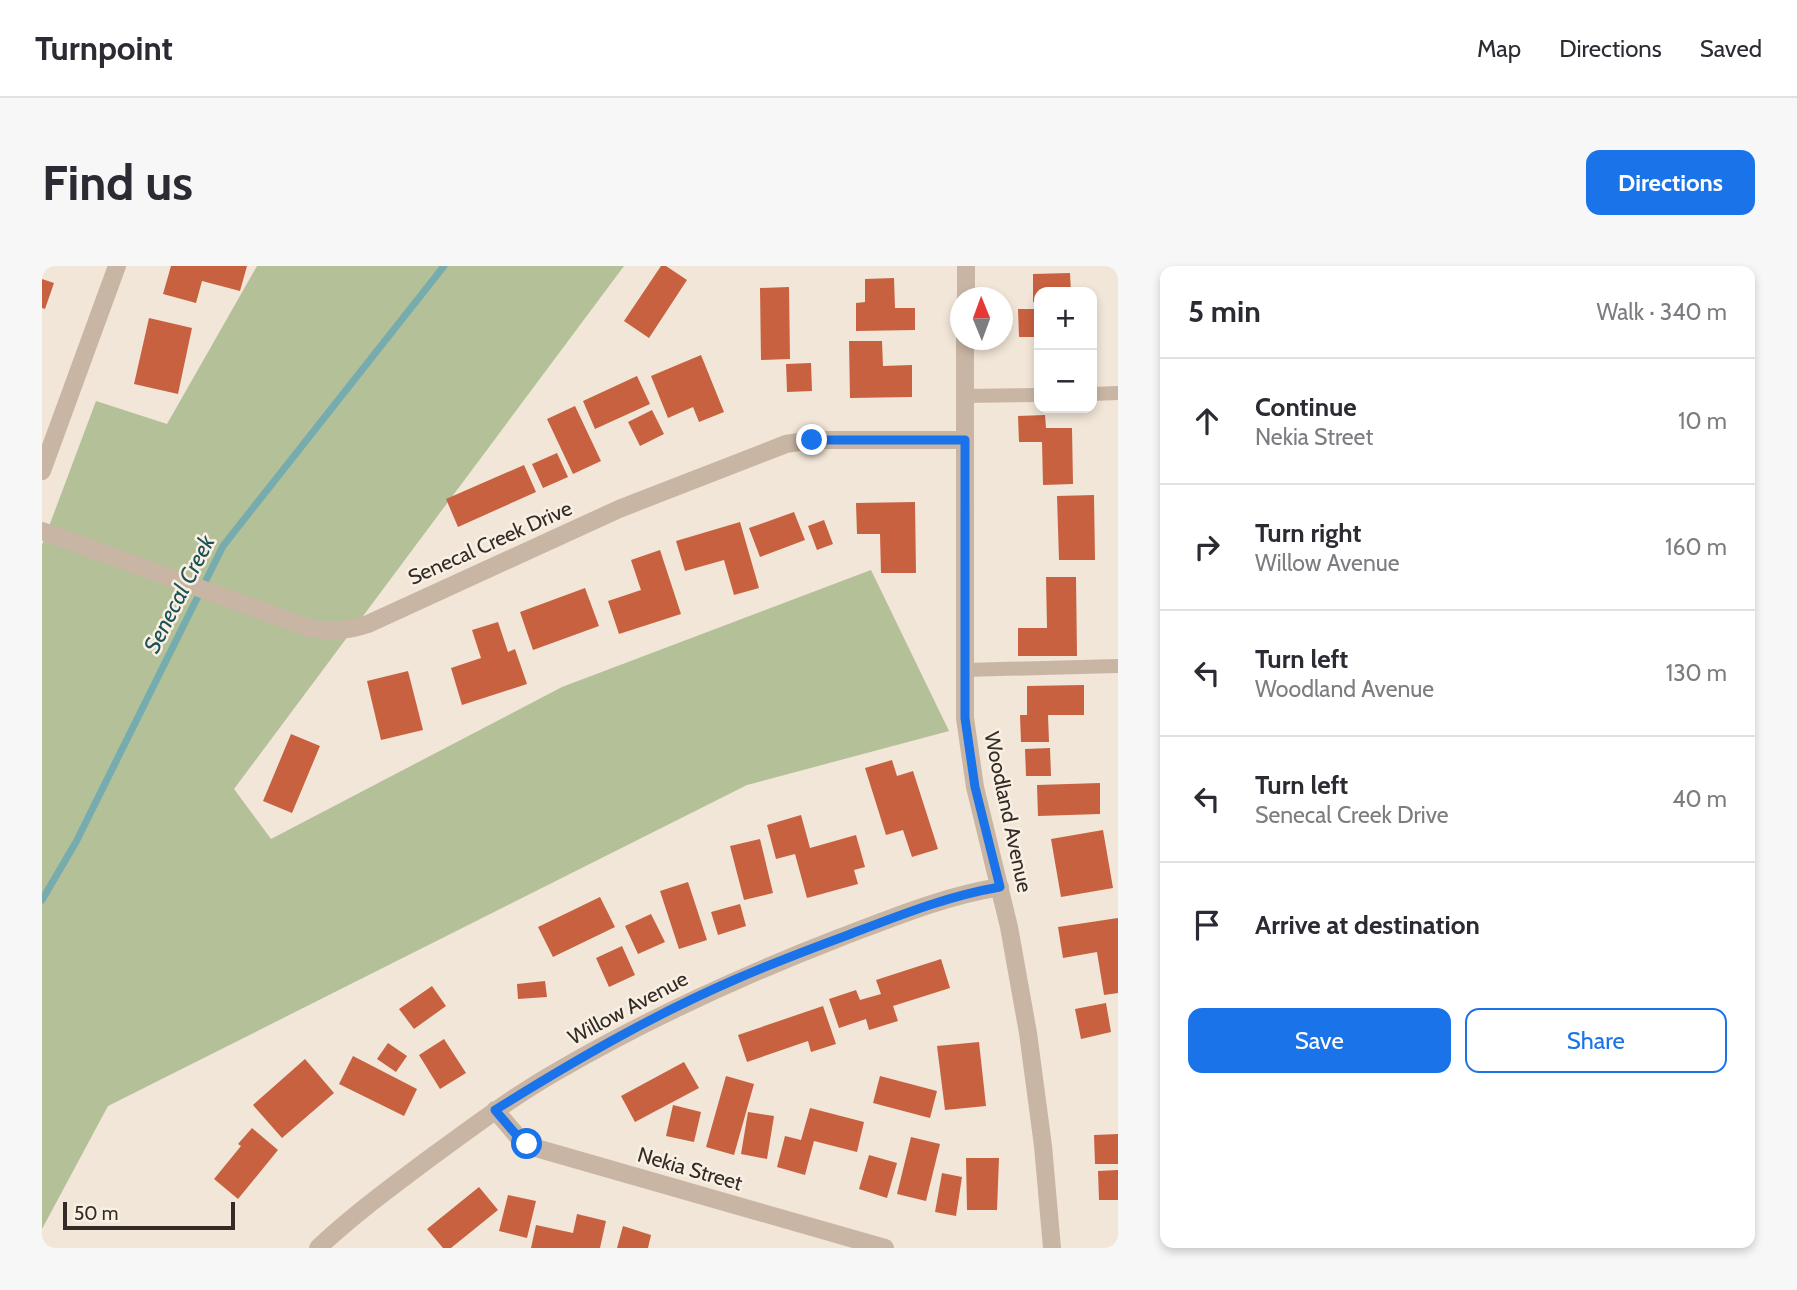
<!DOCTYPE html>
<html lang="en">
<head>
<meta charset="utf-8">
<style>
	body { margin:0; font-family:Cabin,sans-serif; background:#f7f7f7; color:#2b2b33 }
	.controls { position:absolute; right:21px; top:21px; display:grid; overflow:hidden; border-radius:14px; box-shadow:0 4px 10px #0003 }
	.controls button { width:63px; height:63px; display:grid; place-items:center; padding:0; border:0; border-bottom:2px solid #e1e1e2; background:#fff; color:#2b2b33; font:35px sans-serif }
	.compass { position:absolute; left:908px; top:21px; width:63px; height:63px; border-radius:50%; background:#fff; box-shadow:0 4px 10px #0003; rotate:359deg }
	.scale { position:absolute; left:21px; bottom:18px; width:172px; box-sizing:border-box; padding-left:7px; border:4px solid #352b26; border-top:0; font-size:19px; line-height:24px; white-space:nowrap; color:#352b26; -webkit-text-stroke:5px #f9f0e4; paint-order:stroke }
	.stop { position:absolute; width:21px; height:21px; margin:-16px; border:5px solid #1a73e8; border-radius:50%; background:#fff }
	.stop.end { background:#1a73e8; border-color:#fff; box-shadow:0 2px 7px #0008 }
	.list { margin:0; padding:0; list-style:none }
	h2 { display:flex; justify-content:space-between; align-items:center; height:91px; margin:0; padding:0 28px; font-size:30px }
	h2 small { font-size:23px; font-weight:400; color:#7c7c81 }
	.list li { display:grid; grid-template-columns:46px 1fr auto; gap:21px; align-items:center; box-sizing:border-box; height:126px; padding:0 28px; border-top:2px solid #e1e1e2 }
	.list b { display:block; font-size:26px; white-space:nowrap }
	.list p { margin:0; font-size:23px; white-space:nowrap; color:#7c7c81 }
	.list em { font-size:23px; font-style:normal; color:#7c7c81 }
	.actions { display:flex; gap:14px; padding:21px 28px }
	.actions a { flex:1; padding:16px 0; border:2px solid #1a73e8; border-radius:14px; text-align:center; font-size:24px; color:#1a73e8 }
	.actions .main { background:#1a73e8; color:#fff }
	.icon { flex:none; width:38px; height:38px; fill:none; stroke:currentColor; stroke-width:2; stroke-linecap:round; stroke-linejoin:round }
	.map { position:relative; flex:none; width:1076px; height:982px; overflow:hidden; border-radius:14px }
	header { display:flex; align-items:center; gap:42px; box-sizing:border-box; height:98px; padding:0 35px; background:#fff; border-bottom:2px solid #e1e1e2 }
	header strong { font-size:33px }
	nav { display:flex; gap:38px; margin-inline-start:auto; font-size:24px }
	.intro { display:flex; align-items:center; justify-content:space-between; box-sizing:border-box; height:168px; padding:0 42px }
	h1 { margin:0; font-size:49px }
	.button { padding:18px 32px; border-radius:14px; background:#1a73e8; color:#fff; font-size:24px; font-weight:700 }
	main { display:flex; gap:42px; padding:0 42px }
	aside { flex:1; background:#fff; border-radius:14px; box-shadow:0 4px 10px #0003 }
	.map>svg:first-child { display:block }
	.green { fill:#b3c098 }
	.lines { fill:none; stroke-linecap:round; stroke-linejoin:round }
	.stream { stroke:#77acaf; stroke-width:7 }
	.building { fill:#c76140 }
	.lane { stroke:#c9b5a4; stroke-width:14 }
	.street { stroke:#c9b5a4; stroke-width:18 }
	.route { stroke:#1a73e8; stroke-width:9 }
	.labels { text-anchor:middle; stroke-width:5; stroke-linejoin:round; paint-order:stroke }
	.street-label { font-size:21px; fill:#352b26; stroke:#f9f0e4 }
	.water-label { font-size:23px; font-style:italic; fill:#1b5256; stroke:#f9f0e4 }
</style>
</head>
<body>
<header>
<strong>Turnpoint</strong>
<nav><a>Map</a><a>Directions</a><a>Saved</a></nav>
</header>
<div class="intro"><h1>Find us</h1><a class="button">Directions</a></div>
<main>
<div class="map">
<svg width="1076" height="982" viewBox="0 0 1076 982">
	<rect width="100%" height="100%" fill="#f1e6d8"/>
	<path class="green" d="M 215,0 L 582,0 L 192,523 L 229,573 L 520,421 L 829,304 L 907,465 L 705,519 L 66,840 L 0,963 L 0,279 L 54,135 L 125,158 Z"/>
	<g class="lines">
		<path class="stream" d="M 0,634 L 34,576 L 181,280 L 402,0"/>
	</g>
	<path class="building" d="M 129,0 L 205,0 L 198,25 L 160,15 L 154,37 L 121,28 Z
		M 619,0 L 624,0 L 645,14 L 607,72 L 582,55 Z
		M 1028,7 L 1029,26 L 997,26 L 997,36 L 991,36 L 991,8 Z
		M 852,12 L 853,42 L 873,42 L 873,64 L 814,65 L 814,37 L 823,36 L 823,13 Z
		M 0,13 L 12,17 L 3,43 L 0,42 Z
		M 747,21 L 748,93 L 719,94 L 718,22 Z
		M 976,43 L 997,43 L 997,71 L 977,71 Z
		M 107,52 L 150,62 L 136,128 L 92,118 Z
		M 807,75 L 840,75 L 841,100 L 870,99 L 870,131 L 808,132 Z
		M 659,89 L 682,146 L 657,156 L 651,141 L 626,152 L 609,110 Z
		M 769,97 L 770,125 L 745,126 L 744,98 Z
		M 595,110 L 608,138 L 553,163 L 541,135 Z
		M 533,140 L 559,195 L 531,208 L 505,153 Z
		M 610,144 L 622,168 L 598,180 L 586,156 Z
		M 1003,149 L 1004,162 L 1030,162 L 1031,218 L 1001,219 L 1000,176 L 977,176 L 976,150 Z
		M 515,187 L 526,211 L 501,222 L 490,198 Z
		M 482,199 L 494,226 L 416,261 L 404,233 Z
		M 1052,229 L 1053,294 L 1017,294 L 1015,230 Z
		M 873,236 L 874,307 L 839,307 L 838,268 L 815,268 L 814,237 Z
		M 752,246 L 763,274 L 718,291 L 707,262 Z
		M 782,254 L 791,278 L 775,284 L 766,260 Z
		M 698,256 L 717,322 L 692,329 L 682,294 L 643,305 L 634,275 Z
		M 618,284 L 639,348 L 577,368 L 566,335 L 599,324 L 589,294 Z
		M 1004,311 L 1034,311 L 1035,390 L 976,390 L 976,362 L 1005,362 Z
		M 543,322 L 557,360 L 491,384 L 478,346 Z
		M 456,356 L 466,386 L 473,383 L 485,418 L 420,439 L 409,402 L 439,392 L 430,364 Z
		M 366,405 L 381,464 L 339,474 L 325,415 Z
		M 1042,419 L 1042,449 L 1006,449 L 1007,476 L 979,476 L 978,449 L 985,449 L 985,420 Z
		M 249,468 L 278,480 L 250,547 L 221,535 Z
		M 1008,482 L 1009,510 L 984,510 L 983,483 Z
		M 850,494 L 855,510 L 871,505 L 896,583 L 870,591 L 861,564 L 844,569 L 823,502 Z
		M 1058,517 L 1058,548 L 996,550 L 995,519 Z
		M 759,549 L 768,582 L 814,569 L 823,601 L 812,604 L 816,618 L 765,632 L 753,588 L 734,593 L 725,559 Z
		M 1061,564 L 1071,622 L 1019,631 L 1009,573 Z
		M 718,573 L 731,627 L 702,634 L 688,580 Z
		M 646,616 L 665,674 L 637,683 L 618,625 Z
		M 558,631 L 573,661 L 511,691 L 496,661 Z
		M 698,638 L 704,660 L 676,669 L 669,646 Z
		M 609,648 L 623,676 L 596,688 L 583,660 Z
		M 1076,652 L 1076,727 L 1062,729 L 1055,686 L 1021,692 L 1016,661 Z
		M 580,680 L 593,709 L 567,721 L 554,692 Z
		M 899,693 L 908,722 L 851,740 L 856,755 L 827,764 L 824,753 L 797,762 L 787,733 L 814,724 L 818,734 L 839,728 L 834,714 Z
		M 503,715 L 505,731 L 476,733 L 475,718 Z
		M 390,720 L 404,740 L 372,763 L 357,743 Z
		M 1064,737 L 1069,766 L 1039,773 L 1033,743 Z
		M 781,740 L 794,778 L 769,786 L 766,775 L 705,796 L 696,769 Z
		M 402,773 L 424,807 L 398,823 L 377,789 Z
		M 937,776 L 944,840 L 903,844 L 895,780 Z
		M 346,777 L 365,790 L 354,806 L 335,793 Z
		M 311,790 L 375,823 L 362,850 L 297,818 Z
		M 263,793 L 292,827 L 240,872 L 211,839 Z
		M 642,796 L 657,822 L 593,856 L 579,830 Z
		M 684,810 L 712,818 L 692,889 L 664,881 Z
		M 838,810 L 895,825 L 888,852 L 831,837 Z
		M 631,839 L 659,846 L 652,876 L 624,870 Z
		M 768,842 L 822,856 L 815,886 L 772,875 L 763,909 L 735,901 L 743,870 L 759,874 Z
		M 706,846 L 732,850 L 725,893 L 699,888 Z
		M 210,862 L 236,884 L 196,933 L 172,913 L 199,880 L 196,878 Z
		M 1076,868 L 1076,898 L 1053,898 L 1052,869 Z
		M 869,871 L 898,878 L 884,935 L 855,928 Z
		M 827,889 L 855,897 L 845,932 L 817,923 Z
		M 924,892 L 957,892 L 955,944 L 925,944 Z
		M 1076,904 L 1076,934 L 1057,934 L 1056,905 Z
		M 900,907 L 920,911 L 914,950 L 893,946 Z
		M 437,921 L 456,944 L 409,982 L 401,982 L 385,963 Z
		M 466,929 L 494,935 L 485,972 L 457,965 Z
		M 535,948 L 564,955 L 558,982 L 489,982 L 494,959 L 531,967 Z
		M 581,960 L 609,969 L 606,982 L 575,982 Z"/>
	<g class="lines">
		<path class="lane" d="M 1050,128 L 1076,127
			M 923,130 L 997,129
			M 923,404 L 1076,400"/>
		<path class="street" d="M 924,32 L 924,0
			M 923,74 L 923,452 L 933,521 L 967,661 L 986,767 L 1001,880 L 1010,982
			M 0,205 L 75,0
			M 0,265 L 267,362 C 289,366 305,365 326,358 L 577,243 L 744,178 L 770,174 L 923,174
			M 453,844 L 477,872 L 494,882 L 843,982
			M 276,982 C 312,948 352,919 392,889 C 432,860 472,830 514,806 C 605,753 699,710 797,672 C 850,652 902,630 958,621"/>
	</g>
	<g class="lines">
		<path class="route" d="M 485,878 L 477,872 L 453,844 C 530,796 609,750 692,714 C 729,698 768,683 806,669 C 856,650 905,630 958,621 L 933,521 L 923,452 L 923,174 L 770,174"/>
	</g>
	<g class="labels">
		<g class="street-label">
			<text transform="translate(448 277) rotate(-24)" y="7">Senecal Creek Drive</text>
			<text transform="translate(966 546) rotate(78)" y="7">Woodland Avenue</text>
			<text transform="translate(586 742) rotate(-28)" y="7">Willow Avenue</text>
			<text transform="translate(648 903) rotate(16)" y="7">Nekia Street</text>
		</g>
		<g class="water-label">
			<text transform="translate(137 328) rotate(-63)" y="8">Senecal Creek</text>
		</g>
	</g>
</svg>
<div class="controls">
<button>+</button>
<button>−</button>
</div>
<svg class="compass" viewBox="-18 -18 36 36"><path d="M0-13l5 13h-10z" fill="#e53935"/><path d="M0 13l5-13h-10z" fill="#7c7c81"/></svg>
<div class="scale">50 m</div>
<div class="stop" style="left:485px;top:878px"></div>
<div class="stop end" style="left:770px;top:174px"></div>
</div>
<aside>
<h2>5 min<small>Walk · 340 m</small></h2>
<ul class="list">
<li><svg class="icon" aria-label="ahead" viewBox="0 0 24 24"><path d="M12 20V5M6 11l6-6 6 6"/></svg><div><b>Continue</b><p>Nekia Street</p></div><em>10 m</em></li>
<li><svg class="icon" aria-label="right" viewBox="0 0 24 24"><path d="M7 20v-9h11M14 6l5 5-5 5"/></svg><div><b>Turn right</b><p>Willow Avenue</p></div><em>160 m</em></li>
<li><svg class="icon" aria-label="left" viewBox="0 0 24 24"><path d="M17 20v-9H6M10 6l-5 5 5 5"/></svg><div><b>Turn left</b><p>Woodland Avenue</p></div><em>130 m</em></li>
<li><svg class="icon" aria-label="left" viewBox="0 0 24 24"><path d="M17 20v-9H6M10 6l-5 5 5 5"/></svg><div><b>Turn left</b><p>Senecal Creek Drive</p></div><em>40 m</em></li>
<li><svg class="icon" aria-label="arrive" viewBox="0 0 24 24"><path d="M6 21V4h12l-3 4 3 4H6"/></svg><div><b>Arrive at destination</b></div></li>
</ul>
<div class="actions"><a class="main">Save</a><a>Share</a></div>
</aside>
</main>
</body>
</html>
